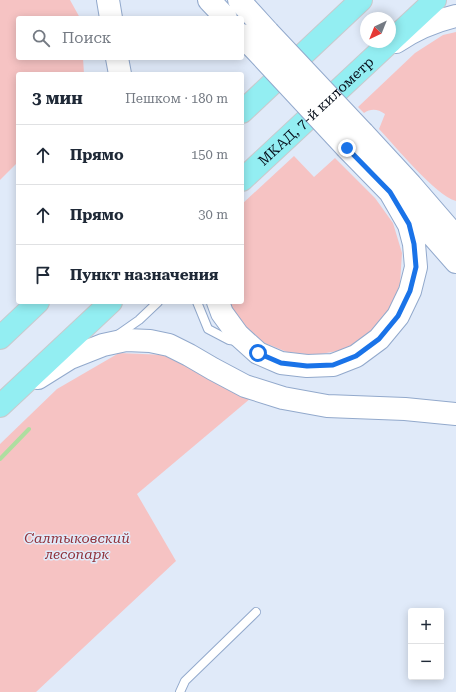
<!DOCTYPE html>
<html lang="ru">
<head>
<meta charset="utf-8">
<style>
	body { margin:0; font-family:"Roboto Serif",serif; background:#f2f2f3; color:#1f2937 }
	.controls { position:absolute; right:12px; bottom:12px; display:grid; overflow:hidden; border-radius:4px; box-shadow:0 2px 10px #0003 }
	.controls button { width:36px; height:36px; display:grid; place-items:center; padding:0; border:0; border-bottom:1px solid #e0e1e3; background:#fff; color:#1f2937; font:20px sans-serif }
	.compass { position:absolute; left:360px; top:12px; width:36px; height:36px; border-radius:50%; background:#fff; box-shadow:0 2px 10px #0003; rotate:223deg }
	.stop { position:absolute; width:12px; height:12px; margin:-9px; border:3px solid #1a73e8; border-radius:50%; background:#fff }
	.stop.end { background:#1a73e8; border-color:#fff; box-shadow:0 1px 4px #0008 }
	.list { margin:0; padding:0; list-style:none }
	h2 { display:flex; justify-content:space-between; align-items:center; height:52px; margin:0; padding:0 16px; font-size:17px }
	h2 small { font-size:13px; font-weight:400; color:#747a83 }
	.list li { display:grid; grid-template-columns:26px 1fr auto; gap:12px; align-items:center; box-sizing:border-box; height:60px; padding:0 16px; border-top:1px solid #e0e1e3 }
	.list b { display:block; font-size:15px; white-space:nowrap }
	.list em { font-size:13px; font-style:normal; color:#747a83 }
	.icon { flex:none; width:22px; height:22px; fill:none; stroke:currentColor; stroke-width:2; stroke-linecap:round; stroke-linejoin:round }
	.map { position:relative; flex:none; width:456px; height:692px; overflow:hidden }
	.search { position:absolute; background:#fff; box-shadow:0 2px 10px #0003; left:16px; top:16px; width:228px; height:44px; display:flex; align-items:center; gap:10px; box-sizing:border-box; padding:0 14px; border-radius:4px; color:#747a83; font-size:15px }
	.panel { position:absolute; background:#fff; box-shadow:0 2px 10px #0003; left:16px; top:72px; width:228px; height:232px; border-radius:4px }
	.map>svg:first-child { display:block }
	.green { fill:#f6c3c3 }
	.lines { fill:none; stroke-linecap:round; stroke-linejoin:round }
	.stream { stroke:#aedea0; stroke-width:4 }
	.service-casing { stroke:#92a9cc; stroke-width:10 }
	.secondary-casing { stroke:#92a9cc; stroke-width:24 }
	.trunk-casing { stroke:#c8cacd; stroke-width:24 }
	.service { stroke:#fff; stroke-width:8 }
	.secondary { stroke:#fff; stroke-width:22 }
	.trunk { stroke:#93eef2; stroke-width:22 }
	.secondary-bridge-casing { stroke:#92a9cc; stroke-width:24; stroke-linecap:butt }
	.secondary-bridge { stroke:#fff; stroke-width:22 }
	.route { stroke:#1a73e8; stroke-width:5 }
	.labels { text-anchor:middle; stroke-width:3; stroke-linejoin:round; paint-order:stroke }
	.street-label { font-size:14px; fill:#070f1b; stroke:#e0eaf9 }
	.park-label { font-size:14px; font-style:italic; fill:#90313a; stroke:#e0eaf9 }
</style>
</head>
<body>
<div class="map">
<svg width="456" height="692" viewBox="0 0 456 692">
	<rect width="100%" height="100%" fill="#e0eaf9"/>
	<path class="green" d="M 0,0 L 70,0 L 80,18 L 18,18 L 18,58 L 83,58 L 84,74 L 18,74 L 18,162 L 0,180 Z
		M 456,32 L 456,201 C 435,195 396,147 379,129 L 385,114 C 378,109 371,108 364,113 L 358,107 L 415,53 L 443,35 Z
		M 294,156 L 314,177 L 335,158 L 375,198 L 393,223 L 402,253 L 400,284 L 389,313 L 368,336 L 343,350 L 315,355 L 287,352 L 260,341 L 239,321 L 228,302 L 242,302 L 242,204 Z
		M 119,353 L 166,355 L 251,398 L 137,494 L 176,561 L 36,692 L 0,692 L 0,444 L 57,389 Z"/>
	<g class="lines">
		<path class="stream" d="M 0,459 L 29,429"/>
		<defs>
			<path id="service" d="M 197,302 L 208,329 L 229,340 L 237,341
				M 119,334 L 139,320 L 158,302
				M 180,692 L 185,681 L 256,612"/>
			<path id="secondary" d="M 108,0 L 111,18
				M 209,0 L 226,18
				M 239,0 L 268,32
				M 242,35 L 253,47
				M 396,42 C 414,30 434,21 456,16
				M 117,58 L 120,74
				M 363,133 L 411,185 L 456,237
				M 347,148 L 434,237 L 456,262
				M 218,302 L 222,313 L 238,335 L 258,353 L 281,363 L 307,366 L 333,365 L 356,356 L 379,339 L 398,316 L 410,291 L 416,267 L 414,244 L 409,225 L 390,192
				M 38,378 L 70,358 L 103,345 L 126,340 L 150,341 L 169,345 L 189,355 L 213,369 L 245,386 L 283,398 L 327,406 L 405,409 L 456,414"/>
			<g id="trunk">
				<path d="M 390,42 L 435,0"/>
				<path d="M 242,112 L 361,0"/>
				<path id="s1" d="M 242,180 L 390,42"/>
				<path d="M 0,338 L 38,302"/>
				<path d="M 0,406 L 111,302"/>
			</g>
		</defs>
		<use href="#service" class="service-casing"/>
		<use href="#secondary" class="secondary-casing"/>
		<use href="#trunk" class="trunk-casing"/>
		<use href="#service" class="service"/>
		<use href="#secondary" class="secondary"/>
		<use href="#trunk" class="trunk"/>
		<defs>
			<path id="secondary-bridge" d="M 268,32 L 363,133
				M 253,47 L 347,148"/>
		</defs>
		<use href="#secondary-bridge" class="secondary-bridge-casing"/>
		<use href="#secondary-bridge" class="secondary-bridge"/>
	</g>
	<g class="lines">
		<path class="route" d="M 258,353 L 281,363 L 307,366 L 333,365 L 356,356 L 379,339 L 398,316 L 410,291 L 416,267 L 414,244 L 409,224 L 390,192 L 347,148"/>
	</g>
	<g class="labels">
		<g class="street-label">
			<text dy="5" stroke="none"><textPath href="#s1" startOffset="101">МКАД, 7-й километр</textPath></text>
		</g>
		<g class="park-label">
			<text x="77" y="543">Салтыковский<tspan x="77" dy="16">лесопарк</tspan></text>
		</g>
	</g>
</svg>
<div class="controls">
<button>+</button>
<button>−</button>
</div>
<svg class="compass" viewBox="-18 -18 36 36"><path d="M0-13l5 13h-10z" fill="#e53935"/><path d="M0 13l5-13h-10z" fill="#747a83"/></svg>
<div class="stop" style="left:258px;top:353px"></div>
<div class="stop end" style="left:347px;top:148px"></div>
<div class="search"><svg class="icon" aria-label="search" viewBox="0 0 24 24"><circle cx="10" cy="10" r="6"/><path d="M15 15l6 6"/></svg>Поиск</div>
<section class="panel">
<h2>3 мин<small>Пешком · 180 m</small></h2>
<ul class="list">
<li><svg class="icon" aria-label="ahead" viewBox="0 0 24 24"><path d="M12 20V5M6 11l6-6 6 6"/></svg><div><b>Прямо</b></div><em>150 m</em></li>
<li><svg class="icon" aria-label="ahead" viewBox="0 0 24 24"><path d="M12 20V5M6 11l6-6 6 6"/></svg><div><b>Прямо</b></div><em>30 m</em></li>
<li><svg class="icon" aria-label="arrive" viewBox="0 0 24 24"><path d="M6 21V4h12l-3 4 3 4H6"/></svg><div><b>Пункт назначения</b></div></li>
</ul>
</section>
</div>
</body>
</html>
